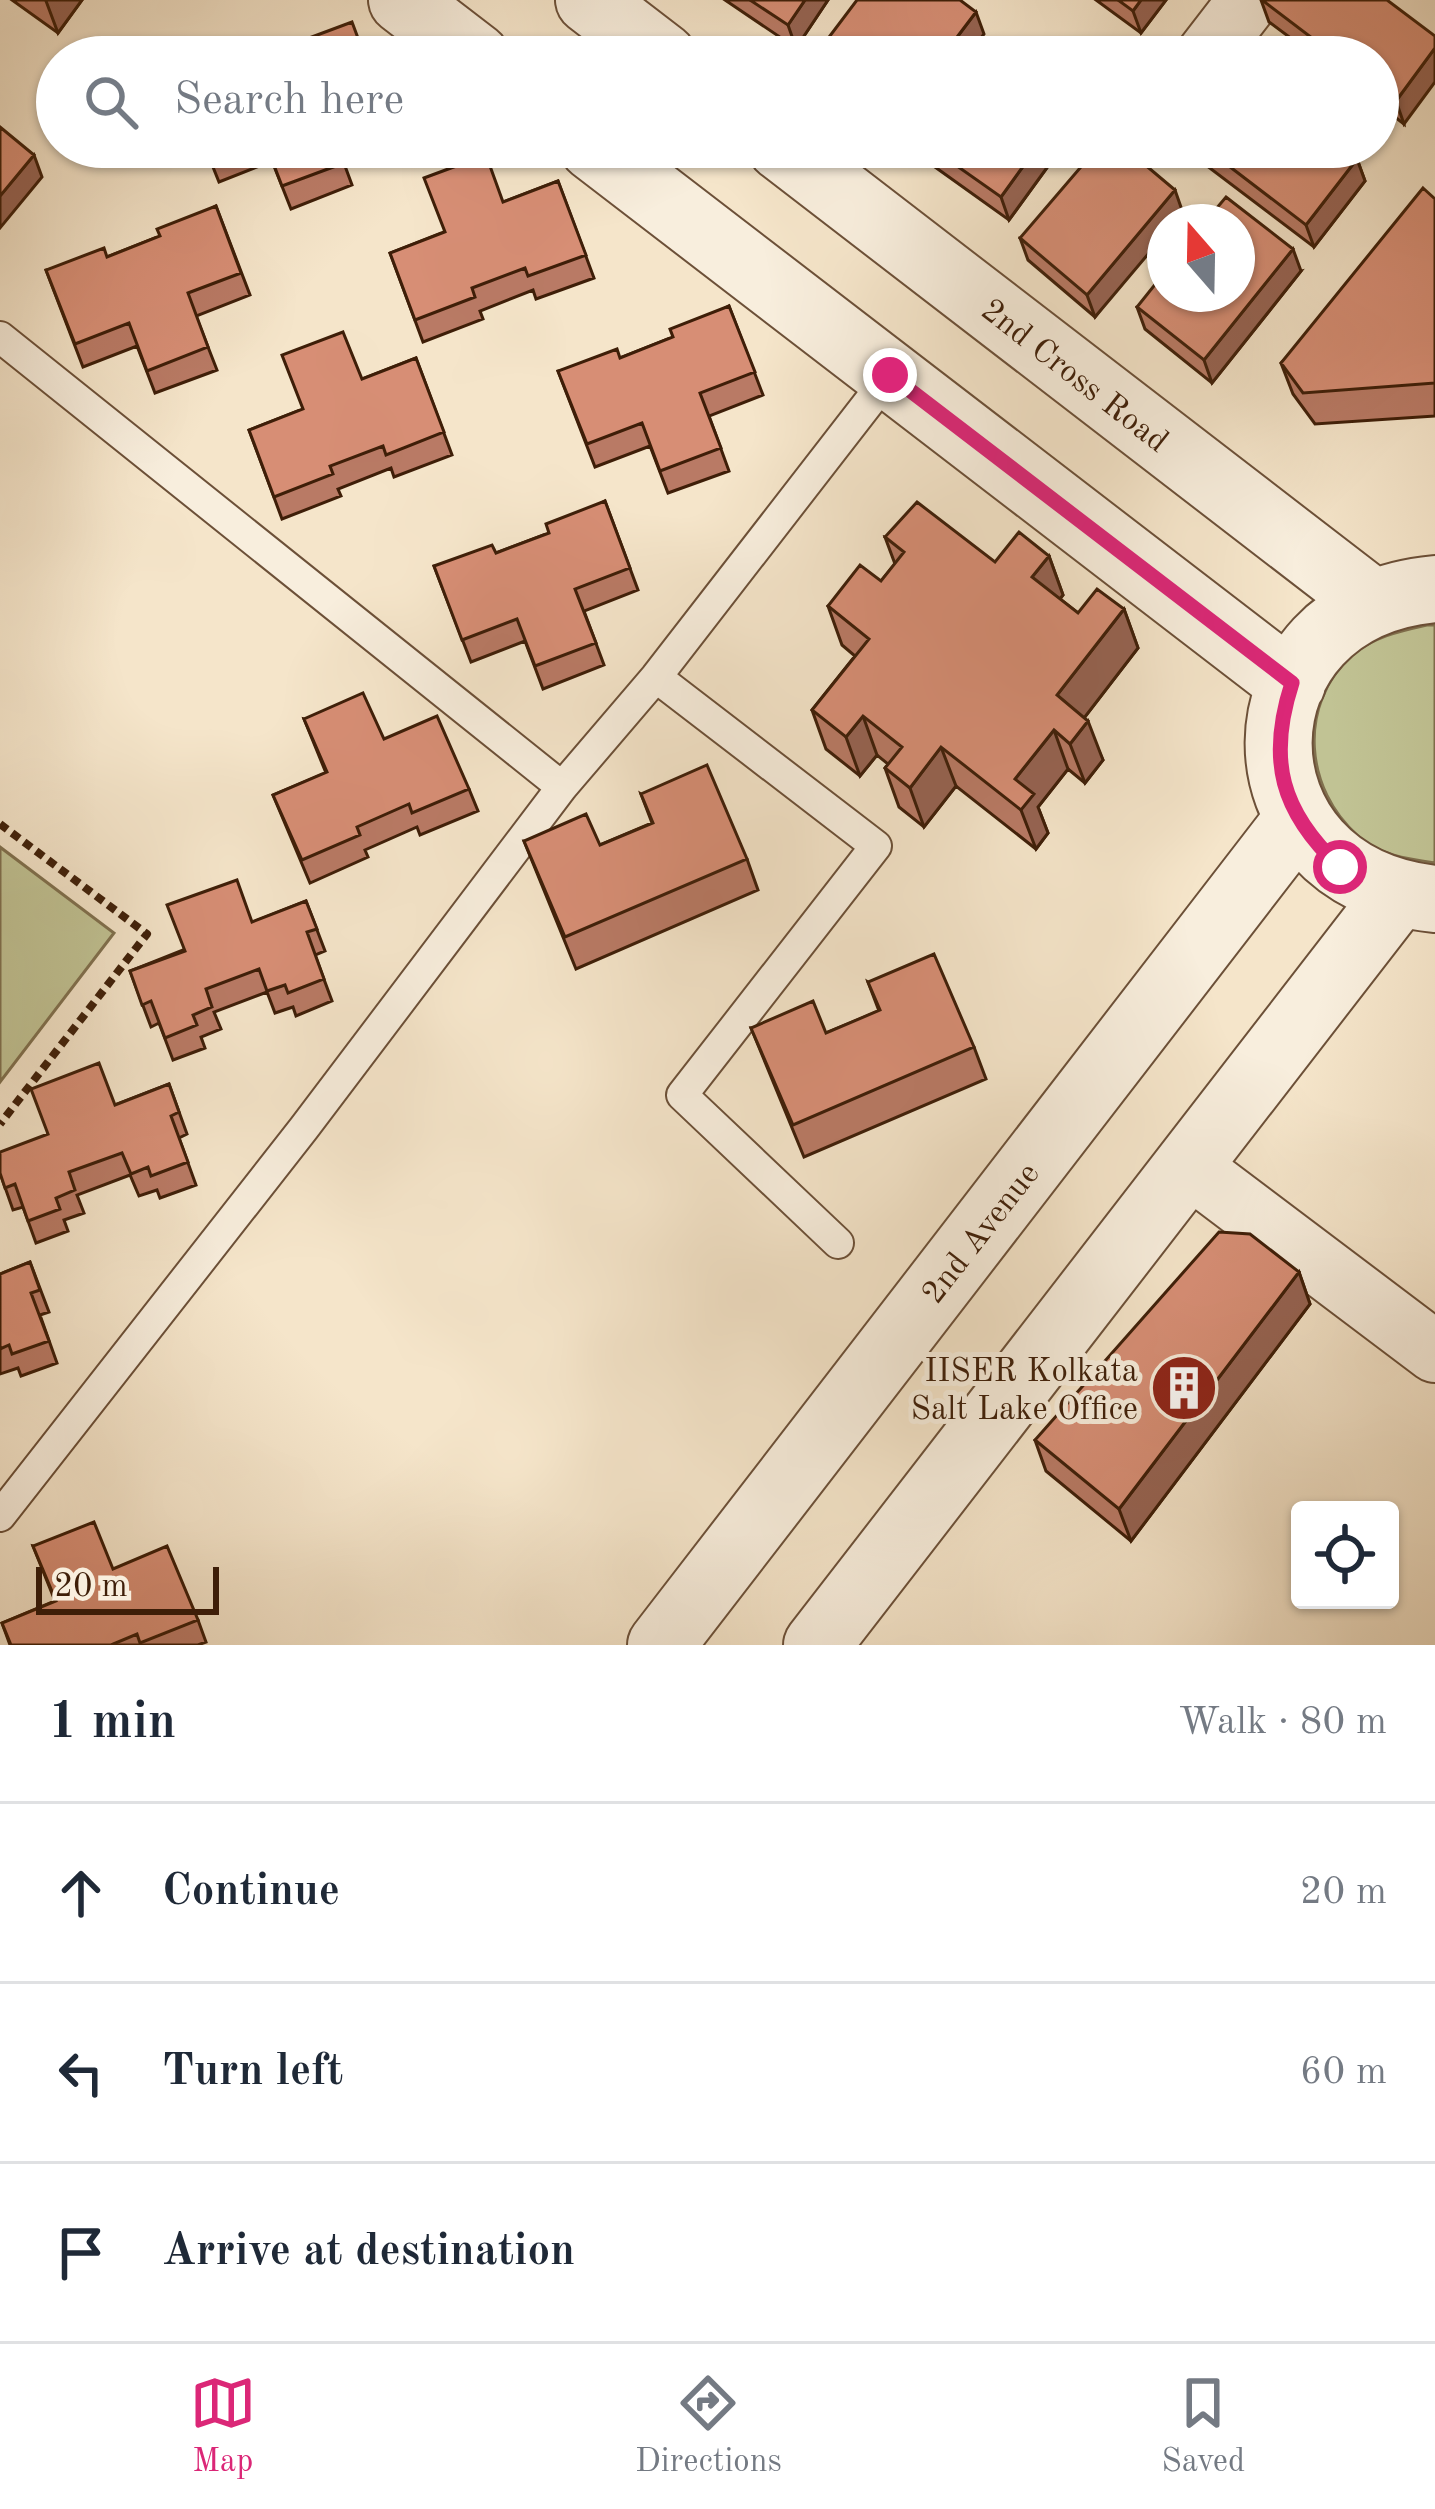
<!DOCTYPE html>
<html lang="en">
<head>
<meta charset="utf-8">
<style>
	body { margin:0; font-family:"Old Standard TT",serif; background:#f6f6f7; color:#1f2937 }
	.controls { position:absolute; right:36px; bottom:36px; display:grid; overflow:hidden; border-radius:12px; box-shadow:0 3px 9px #0004 }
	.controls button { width:108px; height:108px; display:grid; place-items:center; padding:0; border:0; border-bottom:3px solid #e0e1e3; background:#fff; color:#1f2937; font:60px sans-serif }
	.compass { position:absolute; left:1147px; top:204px; width:108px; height:108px; border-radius:50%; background:#fff; box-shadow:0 3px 9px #0004; rotate:340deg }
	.scale { position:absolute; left:36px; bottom:30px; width:183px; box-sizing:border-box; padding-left:12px; border:6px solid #3e1e08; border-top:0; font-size:33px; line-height:42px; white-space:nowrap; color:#3e1e08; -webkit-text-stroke:9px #f8eedd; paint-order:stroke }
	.stop { position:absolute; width:36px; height:36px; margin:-27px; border:9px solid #db2777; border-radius:50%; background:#fff }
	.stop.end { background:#db2777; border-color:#fff; box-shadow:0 3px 12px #0008 }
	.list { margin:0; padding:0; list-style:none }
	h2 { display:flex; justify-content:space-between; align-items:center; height:156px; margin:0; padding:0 48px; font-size:51px }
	h2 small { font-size:39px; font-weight:400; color:#747a83 }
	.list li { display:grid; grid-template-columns:78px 1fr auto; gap:36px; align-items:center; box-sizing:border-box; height:180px; padding:0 48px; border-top:3px solid #e0e1e3 }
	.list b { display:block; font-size:45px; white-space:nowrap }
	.list em { font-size:39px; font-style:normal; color:#747a83 }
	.icon { flex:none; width:66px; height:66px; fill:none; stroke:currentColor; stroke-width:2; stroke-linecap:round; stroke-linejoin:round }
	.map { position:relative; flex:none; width:1435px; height:1645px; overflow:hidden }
	.search { position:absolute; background:#fff; box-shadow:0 3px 9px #0004; left:36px; right:36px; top:36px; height:132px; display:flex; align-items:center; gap:30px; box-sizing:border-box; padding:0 42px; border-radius:66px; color:#747a83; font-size:45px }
	.sheet { height:696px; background:#fff }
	nav { display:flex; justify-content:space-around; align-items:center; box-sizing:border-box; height:168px; border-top:3px solid #e0e1e3; background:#fff; font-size:33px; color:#747a83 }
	nav a { display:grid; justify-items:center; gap:6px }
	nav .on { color:#db2777 }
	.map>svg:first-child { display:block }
	.green { fill:#c1c394; stroke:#80704e; stroke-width:3 }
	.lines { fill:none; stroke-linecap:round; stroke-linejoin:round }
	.service-casing { stroke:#6c5038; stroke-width:34 }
	.minor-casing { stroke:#6c5038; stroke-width:64 }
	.tertiary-casing { stroke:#6c5038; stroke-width:70 }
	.path { stroke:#3e1e08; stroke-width:8; stroke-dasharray:9 6; stroke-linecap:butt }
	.service { stroke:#f8eedd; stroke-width:30 }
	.minor { stroke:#f8eedd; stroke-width:60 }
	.tertiary { stroke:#f8eedd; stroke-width:66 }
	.wall { fill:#b97a65; stroke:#3e1e08; stroke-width:3 }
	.shaded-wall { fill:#966352; stroke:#3e1e08; stroke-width:3 }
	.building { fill:#d78e75; stroke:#3e1e08; stroke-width:3 }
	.route { stroke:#db2777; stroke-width:15 }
	.labels { text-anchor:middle; stroke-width:10; stroke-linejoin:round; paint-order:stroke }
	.street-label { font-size:33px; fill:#3e1e08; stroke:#f8eedd }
	.poi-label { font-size:33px; fill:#3e1e08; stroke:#f8eedd; text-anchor:end }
</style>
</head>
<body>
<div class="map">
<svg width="1435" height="1645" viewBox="0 0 1435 1645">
	<rect width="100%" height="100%" fill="#f5e5ca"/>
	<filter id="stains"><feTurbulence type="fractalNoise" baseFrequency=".00167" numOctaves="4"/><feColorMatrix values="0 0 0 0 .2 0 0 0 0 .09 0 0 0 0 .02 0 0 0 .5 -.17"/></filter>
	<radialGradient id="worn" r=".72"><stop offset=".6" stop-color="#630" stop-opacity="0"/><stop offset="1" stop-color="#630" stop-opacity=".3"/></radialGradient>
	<path class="green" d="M 1427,625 L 1435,625 L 1435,863 C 1407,859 1379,855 1358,836 C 1305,790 1297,706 1351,656 C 1372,637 1400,631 1427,625 Z
		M 0,847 L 114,933 L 0,1082 Z"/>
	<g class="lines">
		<defs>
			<path id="service" d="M 0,337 L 562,787
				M 656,677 L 876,846 L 682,1095 L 838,1243
				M 0,1516 L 304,1128 L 562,787 L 656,677 L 890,375"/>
			<path id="minor" d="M 1205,57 L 1249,0
				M 1187,1165 L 1435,1352"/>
			<path id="tertiary" d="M 402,0 L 476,57
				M 589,0 L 663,57
				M 593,147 L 1292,684
				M 781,147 L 1372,602
				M 1435,589 C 1229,607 1224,876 1435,899
				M 661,1645 L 1298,819
				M 817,1645 L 1397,895"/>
		</defs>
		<use href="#service" class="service-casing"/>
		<use href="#minor" class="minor-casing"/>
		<use href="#tertiary" class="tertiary-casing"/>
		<path class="path" d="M 0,824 L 147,934 L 0,1124"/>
		<use href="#service" class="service"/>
		<use href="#minor" class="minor"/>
		<use href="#tertiary" class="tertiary"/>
	</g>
	<path class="wall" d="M 12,0 L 82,0 L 58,33 Z
		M 725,0 L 828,0 L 796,48 Z
		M 1096,0 L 1166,0 L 1141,33 Z
		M 1261,0 L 1387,0 L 1404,124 L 1378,104 L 1378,57 L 1316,57 L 1269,22 Z
		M 205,147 L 338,147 L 352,185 L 291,209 L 272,161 L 219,182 Z
		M 928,147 L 1062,147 L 1009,220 L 935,167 Z
		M 1182,147 L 1341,147 L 1357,159 L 1365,181 L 1314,247 Z
		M 558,181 L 594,278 L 536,299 L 533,290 L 480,311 L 483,319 L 423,342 L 390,253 L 444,232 L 503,202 Z
		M 1435,199 L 1435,416 L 1315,424 L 1293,394 L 1281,363 Z
		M 216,206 L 250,295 L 196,316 L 217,370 L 155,393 L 137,346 L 83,367 L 46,270 L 107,257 L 160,236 Z
		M 1183,213 L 1175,222 L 1165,222 L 1095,317 L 1028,260 L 1020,238 Z
		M 1301,271 L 1212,383 L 1145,329 L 1137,307 Z
		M 729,306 L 763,395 L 709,416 L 729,471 L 668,493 L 650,446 L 595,467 L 558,371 L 620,358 L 673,337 Z
		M 416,358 L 452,455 L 394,477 L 391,468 L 338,489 L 341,496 L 282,519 L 249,430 L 303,409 L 362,379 Z
		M 605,501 L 638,590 L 584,611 L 604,665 L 543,689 L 525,641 L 471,662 L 434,566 L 496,553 L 549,533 Z
		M 885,537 L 995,562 L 1049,556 L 1063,595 L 1060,599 L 1078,613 L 1124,609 L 1138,648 L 1084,718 L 1103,760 L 1085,783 L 1068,769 L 1038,807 L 1048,833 L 1036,849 L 956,786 L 924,827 L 899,807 L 885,768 L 888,764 L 877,755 L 860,776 L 826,749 L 812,710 L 855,656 L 842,645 L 828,606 L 881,581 L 895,564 Z
		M 304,719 L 384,739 L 469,789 L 478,811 L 420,835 L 417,827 L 365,850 L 368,857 L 310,883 L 273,795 L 326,773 Z
		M 641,794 L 747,859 L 758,890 L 576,969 L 524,841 L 600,845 L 652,823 Z
		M 306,901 L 325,951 L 315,955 L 332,1001 L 296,1016 L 293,1007 L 275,1013 L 267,992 L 214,1012 L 221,1029 L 201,1037 L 205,1048 L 173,1060 L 159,1023 L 151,1027 L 130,971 Z
		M 868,982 L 974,1047 L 986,1079 L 804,1157 L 751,1028 L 826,1033 L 879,1011 Z
		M 169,1084 L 187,1134 L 179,1138 L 196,1185 L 160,1198 L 157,1190 L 139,1196 L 130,1175 L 77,1195 L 84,1213 L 64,1220 L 68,1231 L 36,1243 L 23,1207 L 13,1210 L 0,1173 L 48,1134 L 115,1105 Z
		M 30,1262 L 49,1312 L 40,1315 L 57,1363 L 21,1376 L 18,1368 L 0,1374 L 0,1274 Z
		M 1299,1272 L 1310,1304 L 1131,1541 L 1046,1471 L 1035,1440 Z
		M 33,1546 L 113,1569 L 198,1620 L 206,1642 L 198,1645 L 10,1645 L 2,1623 L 55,1601 Z"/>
	<path class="shaded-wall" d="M 47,0 L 82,0 L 58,33 L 46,1 Z
		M 805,0 L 828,0 L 796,48 L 788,25 Z
		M 1141,0 L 1166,0 L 1141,33 L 1133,11 Z
		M 976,12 L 984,34 L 967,57 L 942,57 Z
		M 1435,48 L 1435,82 L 1404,124 L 1396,101 Z
		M 1037,147 L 1062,147 L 1009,220 L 1001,197 Z
		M 34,155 L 42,177 L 0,228 L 0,196 Z
		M 1357,159 L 1365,181 L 1314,247 L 1306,225 Z
		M 1175,190 L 1183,213 L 1175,222 L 1165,222 L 1165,234 L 1095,317 L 1087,295 Z
		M 1293,249 L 1301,271 L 1212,383 L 1204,360 Z
		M 1049,556 L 1063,595 L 1046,616 L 1032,577 Z
		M 1124,609 L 1138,648 L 1071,735 L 1057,695 Z
		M 863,716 L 877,755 L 860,776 L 846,737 Z
		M 1088,721 L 1103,760 L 1085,783 L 1070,744 Z
		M 1054,730 L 1068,769 L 1038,807 L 1048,833 L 1036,849 L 1021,810 L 1015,779 Z
		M 941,747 L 956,786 L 924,827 L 910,788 Z
		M 1299,1272 L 1310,1304 L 1131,1541 L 1119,1509 Z"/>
	<path class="building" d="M 750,0 L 805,0 L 788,25 Z
		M 857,0 L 960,0 L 976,12 L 942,57 L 814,57 Z
		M 1118,0 L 1141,0 L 1133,11 Z
		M 1262,0 L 1387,0 L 1435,36 L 1435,48 L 1396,101 L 1378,88 L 1378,57 L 1337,57 Z
		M 352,22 L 365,57 L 285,57 L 296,53 L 293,44 Z
		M 1003,39 L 1028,57 L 990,57 Z
		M 0,127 L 34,155 L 0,196 Z
		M 205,147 L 243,147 L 210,160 Z
		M 267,147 L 338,147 L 344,163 L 282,186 Z
		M 930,147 L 1037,147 L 1001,197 Z
		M 1098,147 L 1124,147 L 1175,190 L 1087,295 L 1020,238 Z
		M 1204,147 L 1341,147 L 1357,159 L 1306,225 Z
		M 486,155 L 503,202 L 558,181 L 586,255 L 528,276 L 525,268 L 472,288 L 475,297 L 415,320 L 390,253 L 445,232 L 424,178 Z
		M 1423,188 L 1435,199 L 1435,383 L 1303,393 L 1281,363 Z
		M 1226,197 L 1293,249 L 1204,360 L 1137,307 L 1165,272 L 1165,294 L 1237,294 L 1237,222 L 1205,222 Z
		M 216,206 L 241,273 L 188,293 L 208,347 L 147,371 L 129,323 L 75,344 L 46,270 L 104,248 L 107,257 L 160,236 L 157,229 Z
		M 729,306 L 755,372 L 700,393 L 721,448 L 660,471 L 642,423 L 587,444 L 558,371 L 617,349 L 620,358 L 673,337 L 670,329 Z
		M 343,332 L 362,379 L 416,358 L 444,432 L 386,455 L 383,446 L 330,466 L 333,474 L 274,497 L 249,430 L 303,409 L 282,355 Z
		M 605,501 L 630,568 L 575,589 L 596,643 L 535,666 L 517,619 L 462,640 L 434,566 L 492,545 L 496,553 L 549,533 L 546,524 Z
		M 917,502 L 995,562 L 1019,532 L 1049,556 L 1032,577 L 1078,613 L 1097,589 L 1124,609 L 1057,695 L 1088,721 L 1070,744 L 1054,730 L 1015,779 L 1034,794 L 1021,810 L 941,747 L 910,788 L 885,768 L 902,747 L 863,716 L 846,737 L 812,710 L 869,639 L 828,606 L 860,565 L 881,581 L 904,552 L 885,537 Z
		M 363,693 L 384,739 L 437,716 L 469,789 L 412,813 L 409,804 L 357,827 L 360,835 L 302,860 L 273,795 L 327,772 L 304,719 Z
		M 707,765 L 747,859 L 565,937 L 524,841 L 586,814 L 600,845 L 653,823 L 641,794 Z
		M 237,880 L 252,922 L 306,901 L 317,929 L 307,932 L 324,979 L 288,993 L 285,985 L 267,991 L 259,969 L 206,989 L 212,1007 L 193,1015 L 197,1025 L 165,1038 L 151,1001 L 142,1005 L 130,971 L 185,951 L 167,905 Z
		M 934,954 L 974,1047 L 793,1125 L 751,1028 L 813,1001 L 826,1033 L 880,1010 L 868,982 Z
		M 99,1063 L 115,1105 L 169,1084 L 179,1112 L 171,1116 L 188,1162 L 151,1176 L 148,1167 L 131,1174 L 122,1153 L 69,1172 L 75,1190 L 56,1198 L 60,1209 L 28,1221 L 15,1184 L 5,1188 L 0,1173 L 0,1152 L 48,1134 L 31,1089 Z
		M 1219,1232 L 1250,1234 L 1299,1272 L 1119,1509 L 1035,1440 Z
		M 30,1262 L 40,1290 L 31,1293 L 49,1341 L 12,1354 L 9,1345 L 0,1349 L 0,1274 Z
		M 94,1522 L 113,1569 L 167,1546 L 198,1620 L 140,1643 L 137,1634 L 111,1645 L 11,1645 L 2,1623 L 56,1601 L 33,1546 Z"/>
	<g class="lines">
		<path class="route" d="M 890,375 L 1292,683 C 1267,760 1281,812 1340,867"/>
	</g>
	<defs>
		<symbol id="building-disc" viewBox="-11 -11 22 22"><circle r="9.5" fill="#8f2418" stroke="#f8eedd"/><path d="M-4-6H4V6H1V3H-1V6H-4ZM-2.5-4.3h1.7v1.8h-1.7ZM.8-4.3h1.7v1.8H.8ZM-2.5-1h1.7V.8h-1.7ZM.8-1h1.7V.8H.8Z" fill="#fff"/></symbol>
	</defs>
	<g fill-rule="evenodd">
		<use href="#building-disc" x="1146" y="1350" width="76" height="76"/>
	</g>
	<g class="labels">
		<g class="street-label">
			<text transform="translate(1076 374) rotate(38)" y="12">2nd Cross Road</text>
			<text transform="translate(979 1232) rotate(-52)" y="12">2nd Avenue</text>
		</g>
		<g class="poi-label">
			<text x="1138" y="1381">IISER Kolkata<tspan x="1138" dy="38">Salt Lake Office</tspan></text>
		</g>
	</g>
	<rect width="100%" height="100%" filter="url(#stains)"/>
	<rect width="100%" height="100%" fill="url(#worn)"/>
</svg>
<div class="controls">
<button><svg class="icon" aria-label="locate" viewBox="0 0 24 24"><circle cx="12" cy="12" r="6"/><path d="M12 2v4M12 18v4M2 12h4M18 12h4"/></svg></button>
</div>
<svg class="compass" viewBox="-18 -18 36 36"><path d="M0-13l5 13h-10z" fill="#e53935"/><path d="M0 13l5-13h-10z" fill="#747a83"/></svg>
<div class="scale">20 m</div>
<div class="stop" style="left:1340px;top:867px"></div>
<div class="stop end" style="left:890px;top:375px"></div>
<div class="search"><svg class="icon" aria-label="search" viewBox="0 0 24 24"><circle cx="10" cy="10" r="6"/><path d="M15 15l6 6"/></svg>Search here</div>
</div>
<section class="sheet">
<h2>1 min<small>Walk · 80 m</small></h2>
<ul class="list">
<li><svg class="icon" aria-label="ahead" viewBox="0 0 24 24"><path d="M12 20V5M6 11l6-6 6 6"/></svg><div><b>Continue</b></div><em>20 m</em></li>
<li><svg class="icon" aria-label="left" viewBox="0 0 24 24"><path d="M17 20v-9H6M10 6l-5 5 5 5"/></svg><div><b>Turn left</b></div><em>60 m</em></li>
<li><svg class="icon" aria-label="arrive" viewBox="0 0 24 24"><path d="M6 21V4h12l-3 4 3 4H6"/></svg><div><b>Arrive at destination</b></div></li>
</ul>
</section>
<nav>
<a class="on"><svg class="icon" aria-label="map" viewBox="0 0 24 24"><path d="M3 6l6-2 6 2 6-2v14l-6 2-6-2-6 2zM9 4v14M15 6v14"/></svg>Map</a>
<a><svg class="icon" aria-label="directions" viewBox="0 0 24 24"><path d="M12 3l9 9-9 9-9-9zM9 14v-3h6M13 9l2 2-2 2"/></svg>Directions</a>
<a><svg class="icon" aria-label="saved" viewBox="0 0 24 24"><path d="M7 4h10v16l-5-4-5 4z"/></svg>Saved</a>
</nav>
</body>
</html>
